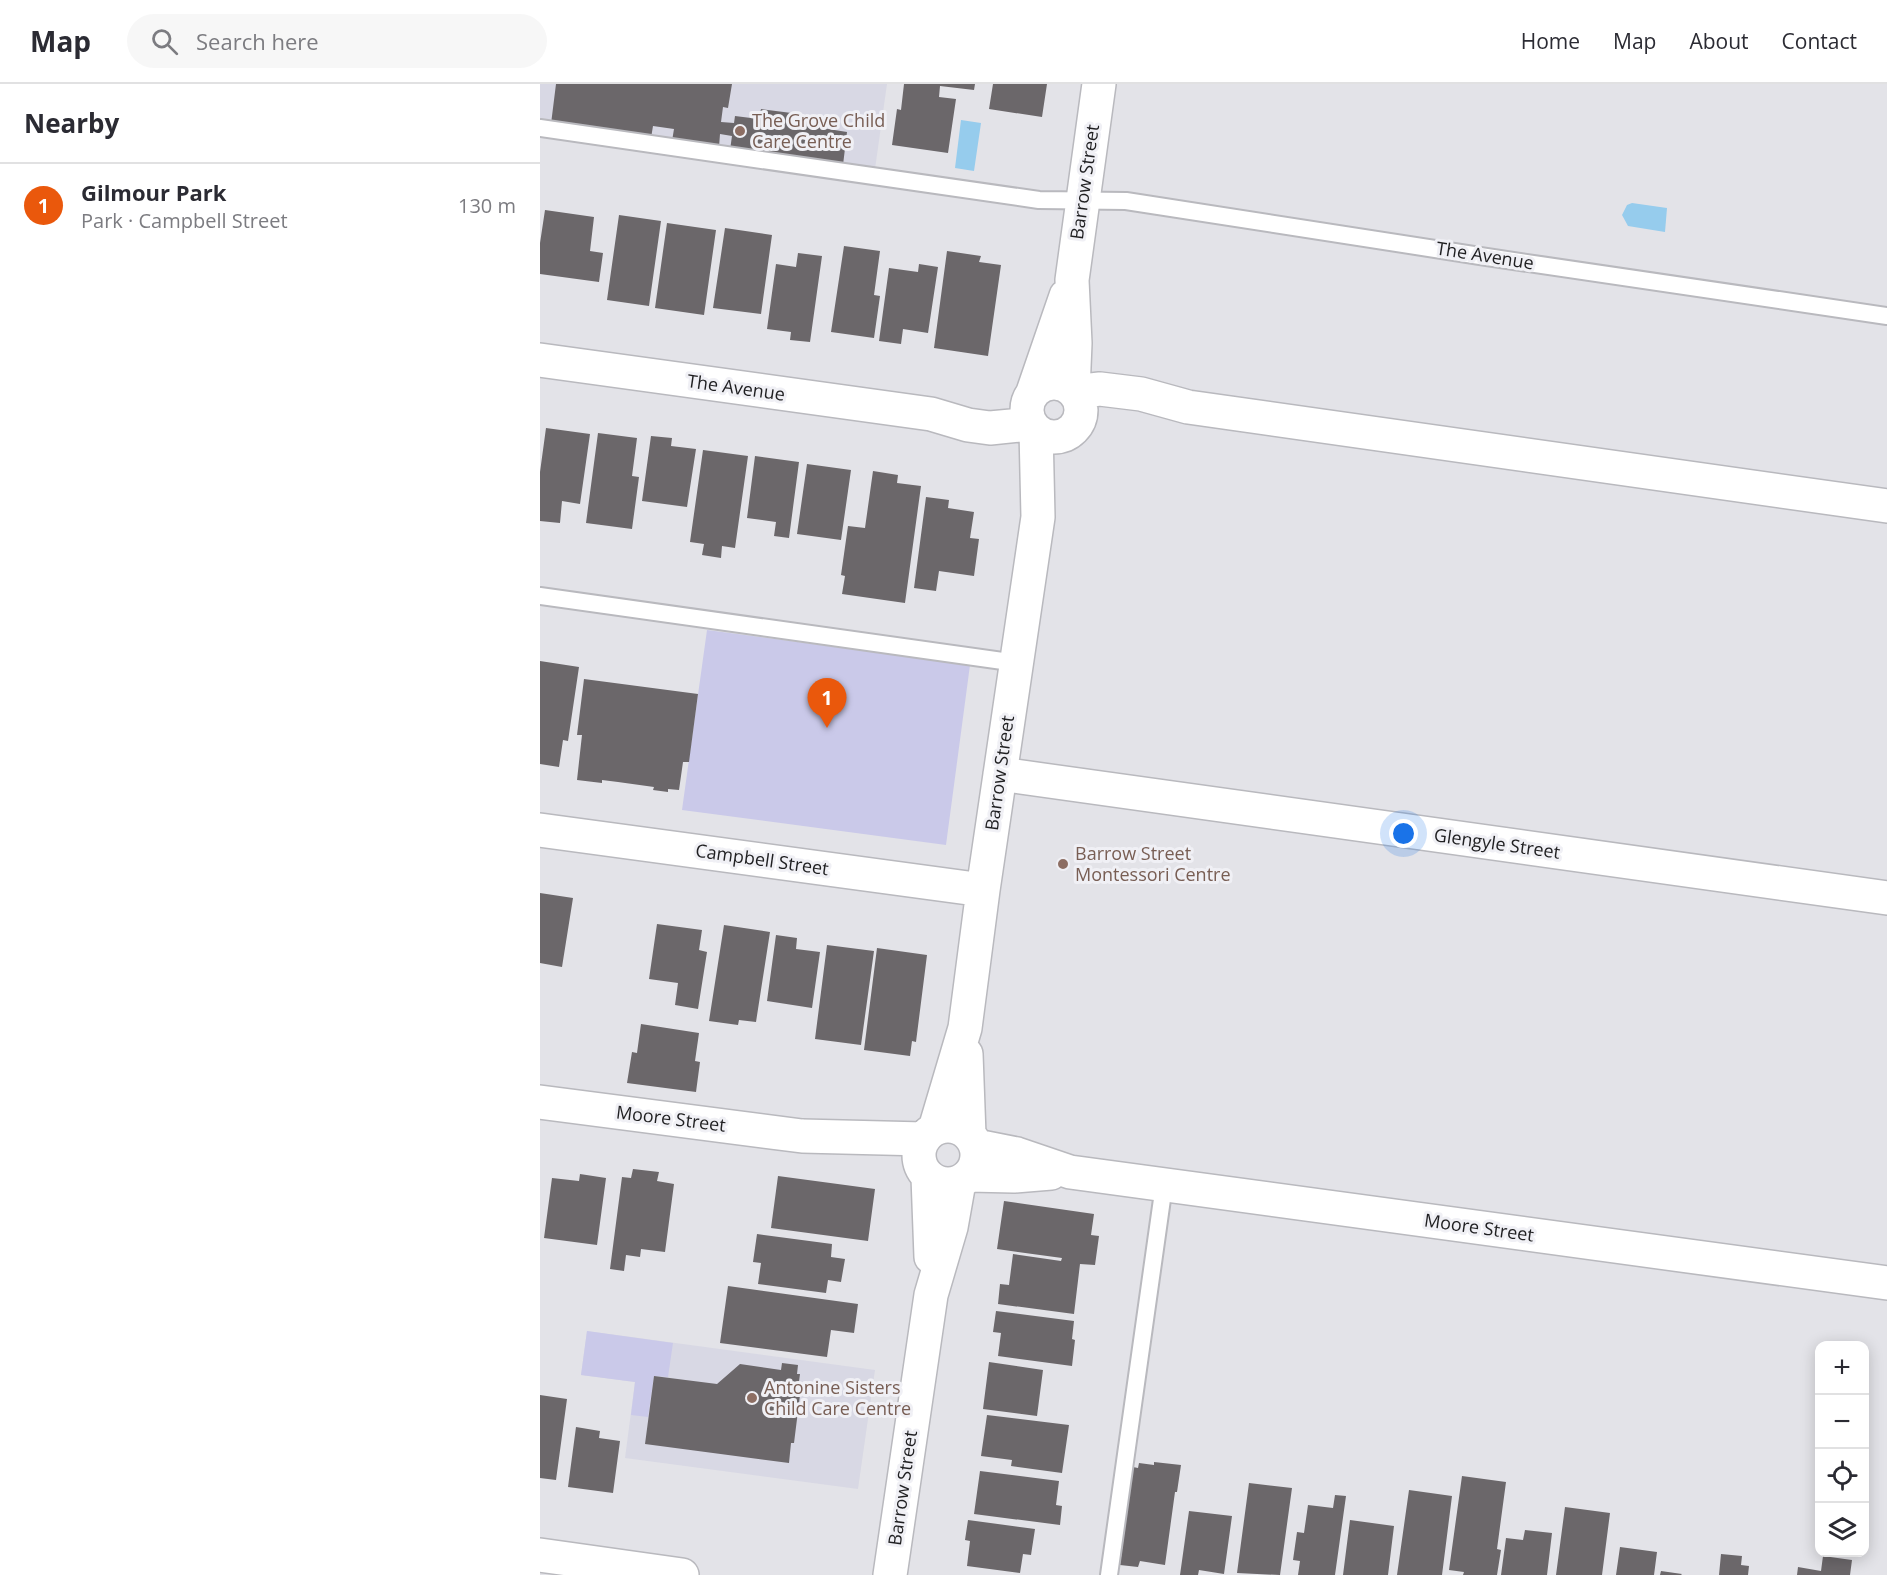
<!DOCTYPE html>
<html lang="en">
<head>
<meta charset="utf-8">
<style>
	body { margin:0; font-family:"Open Sans",sans-serif; background:#f7f7f7; color:#2b2b33 }
	.controls { position:absolute; right:18px; bottom:18px; display:grid; overflow:hidden; border-radius:12px; box-shadow:0 3px 15px #0003 }
	.controls button { width:54px; height:54px; display:grid; place-items:center; padding:0; border:0; border-bottom:2px solid #e1e1e2; background:#fff; color:#2b2b33; font:30px sans-serif }
	.you { position:absolute; left:864px; top:750px; width:21px; height:21px; margin:-15px; border:4px solid #fff; border-radius:50%; background:#1a73e8; box-shadow:0 0 0 9px #1a73e833 }
	.badge { display:grid; place-items:center; width:39px; height:39px; border-radius:50%; background:#ea580c; color:#fff; font-size:20px; font-weight:700 }
	.pin { position:absolute; translate:-50% -50px; filter:drop-shadow(0 2px 3px #0008) }
	.pin::after { content:''; position:absolute; top:32px; width:21px; height:18px; background:inherit; clip-path:polygon(0 0,100% 0,50% 100%) }
	.list { margin:0; padding:0; list-style:none }
	h2 { display:flex; justify-content:space-between; align-items:center; height:78px; margin:0; padding:0 24px; font-size:26px }
	h2 small { font-size:20px; font-weight:400; color:#7c7c81 }
	.list li { display:grid; grid-template-columns:39px 1fr auto; gap:18px; align-items:center; box-sizing:border-box; height:84px; padding:0 24px; border-top:2px solid #e1e1e2 }
	.list b { display:block; font-size:22px; white-space:nowrap }
	.list p { margin:0; font-size:20px; white-space:nowrap; color:#7c7c81 }
	.list em { font-size:20px; font-style:normal; color:#7c7c81 }
	.icon { flex:none; width:33px; height:33px; fill:none; stroke:currentColor; stroke-width:2; stroke-linecap:round; stroke-linejoin:round }
	.map { position:relative; flex:none; width:1347px; height:1491px; overflow:hidden }
	header { display:flex; align-items:center; gap:36px; box-sizing:border-box; height:84px; padding:0 30px; background:#fff; border-bottom:2px solid #e1e1e2 }
	header strong { font-size:28px }
	nav { display:flex; gap:33px; margin-inline-start:auto; font-size:21px }
	.search { width:420px; height:54px; background:#f7f7f7; display:flex; align-items:center; gap:15px; box-sizing:border-box; padding:0 21px; border-radius:33px; color:#7c7c81; font-size:22px }
	main { display:flex }
	aside { flex:1; background:#fff }
	.map>svg:first-child { display:block }
	.built { fill:#d8d8e4 }
	.green { fill:#cac9e9 }
	.water { fill:#96cced }
	.building { fill:#6b676a }
	.lines { fill:none; stroke-linecap:round; stroke-linejoin:round }
	.service-casing { stroke:#b9b9be; stroke-width:20 }
	.minor-casing { stroke:#b9b9be; stroke-width:36 }
	.service { stroke:#fff; stroke-width:16 }
	.minor { stroke:#fff; stroke-width:33 }
	.education-dot { fill:#8d6e63; stroke:#f0f0f5; stroke-width:2 }
	.labels { text-anchor:middle; stroke-width:6; stroke-linejoin:round; paint-order:stroke }
	.education-label { font-size:18px; fill:#785e54; stroke:#f0f0f5; text-anchor:start }
	.street-label { font-size:18px; fill:#1f1f21; stroke:#f0f0f5 }
</style>
</head>
<body>
<header>
<strong>Map</strong>
<div class="search"><svg class="icon" aria-label="search" viewBox="0 0 24 24"><circle cx="10" cy="10" r="6"/><path d="M15 15l6 6"/></svg>Search here</div>
<nav><a>Home</a><a>Map</a><a>About</a><a>Contact</a></nav>
</header>
<main>
<aside>
<h2>Nearby<small></small></h2>
<ul class="list">
<li><span class="badge">1</span><div><b>Gilmour Park</b><p>Park · Campbell Street</p></div><em>130 m</em></li>
</ul>
</aside>
<div class="map">
<svg width="1347" height="1491" viewBox="0 0 1347 1491">
	<rect width="100%" height="100%" fill="#e3e3e8"/>
	<path class="built" d="M 0,0 L 347,0 L 335,85 L 0,38 Z
		M 47,1247 L 335,1286 L 318,1405 L 85,1374 L 95,1298 L 41,1291 Z"/>
	<path class="green" d="M 167,546 L 430,581 L 406,761 L 142,726 Z
		M 47,1247 L 133,1259 L 128,1293 L 114,1292 L 108,1333 L 91,1331 L 95,1298 L 41,1291 Z"/>
	<path class="water" d="M 421,36 L 441,39 L 434,87 L 415,84 Z
		M 1092,119 L 1127,124 L 1125,148 L 1088,142 L 1082,131 L 1087,121 Z"/>
	<path class="building" d="M 16,0 L 192,0 L 188,24 L 183,23 L 181,38 L 194,39 L 195,32 L 219,35 L 221,25 L 283,33 L 282,44 L 307,48 L 303,81 L 190,66 L 192,52 L 180,50 L 179,63 L 132,57 L 134,45 L 113,42 L 111,54 L 11,40 Z
		M 364,0 L 435,0 L 434,6 L 400,2 L 399,13 L 416,15 L 408,69 L 352,61 L 357,25 L 361,26 Z
		M 453,0 L 507,0 L 502,33 L 449,25 Z
		M 5,126 L 54,133 L 50,167 L 63,169 L 59,198 L 0,190 L 0,159 Z
		M 79,131 L 121,137 L 109,222 L 67,216 Z
		M 127,139 L 176,146 L 164,231 L 115,224 Z
		M 185,144 L 232,151 L 221,230 L 173,224 Z
		M 304,162 L 340,167 L 334,211 L 340,212 L 334,254 L 291,248 Z
		M 407,167 L 441,172 L 439,178 L 461,181 L 448,272 L 394,264 Z
		M 258,169 L 282,172 L 270,258 L 250,256 L 251,248 L 227,245 L 236,180 L 256,183 Z
		M 379,180 L 398,183 L 388,249 L 363,245 L 361,260 L 339,257 L 349,184 L 378,188 Z
		M 6,344 L 50,350 L 40,420 L 22,417 L 20,439 L 0,437 L 0,388 Z
		M 58,349 L 97,354 L 92,392 L 99,393 L 92,445 L 46,439 Z
		M 111,352 L 132,354 L 131,362 L 156,365 L 147,423 L 102,417 Z
		M 163,366 L 208,372 L 195,464 L 182,462 L 181,474 L 162,471 L 164,460 L 150,458 Z
		M 215,372 L 259,378 L 249,454 L 234,452 L 236,438 L 207,434 Z
		M 267,380 L 311,386 L 301,456 L 257,450 Z
		M 333,387 L 358,391 L 357,399 L 381,402 L 365,519 L 302,510 L 305,492 L 301,491 L 308,442 L 325,444 Z
		M 386,413 L 409,416 L 408,424 L 434,428 L 430,454 L 439,455 L 434,492 L 399,487 L 396,507 L 374,504 Z
		M 0,577 L 39,583 L 28,657 L 23,656 L 19,683 L 0,680 Z
		M 44,595 L 158,610 L 149,678 L 143,678 L 139,706 L 128,705 L 128,708 L 113,706 L 114,703 L 78,698 L 62,696 L 62,699 L 37,696 L 42,651 L 37,651 Z
		M 0,809 L 33,814 L 22,883 L 0,879 Z
		M 117,840 L 162,846 L 159,866 L 167,868 L 158,925 L 135,921 L 138,899 L 109,895 Z
		M 184,841 L 230,848 L 216,938 L 199,936 L 198,941 L 169,937 Z
		M 236,851 L 257,854 L 256,865 L 280,868 L 272,924 L 227,917 Z
		M 287,861 L 334,867 L 321,961 L 275,955 Z
		M 337,864 L 387,871 L 376,958 L 372,957 L 370,972 L 324,966 Z
		M 101,940 L 159,949 L 155,977 L 160,978 L 156,1008 L 87,999 L 92,968 L 97,969 Z
		M 93,1085 L 119,1088 L 117,1097 L 134,1100 L 125,1168 L 101,1165 L 100,1173 L 86,1171 L 84,1187 L 70,1185 L 82,1093 L 91,1094 Z
		M 40,1090 L 66,1094 L 57,1161 L 4,1154 L 12,1094 L 39,1097 Z
		M 238,1092 L 335,1105 L 328,1157 L 231,1144 Z
		M 464,1117 L 554,1130 L 551,1151 L 559,1152 L 555,1181 L 540,1180 L 534,1230 L 458,1220 L 460,1200 L 469,1201 L 473,1170 L 521,1177 L 522,1174 L 457,1165 Z
		M 217,1150 L 292,1160 L 291,1173 L 305,1175 L 301,1198 L 288,1196 L 286,1209 L 218,1200 L 221,1179 L 213,1178 Z
		M 188,1202 L 318,1220 L 314,1249 L 291,1246 L 287,1273 L 180,1259 Z
		M 456,1227 L 534,1237 L 532,1255 L 535,1256 L 532,1282 L 458,1272 L 461,1249 L 453,1248 Z
		M 449,1278 L 503,1286 L 497,1332 L 443,1325 Z
		M 242,1279 L 258,1281 L 257,1290 L 260,1290 L 258,1305 L 255,1304 L 254,1310 L 260,1311 L 254,1359 L 251,1359 L 249,1379 L 105,1360 L 114,1292 L 177,1300 L 200,1280 L 241,1286 Z
		M 0,1311 L 27,1315 L 16,1396 L 0,1394 Z
		M 447,1331 L 529,1341 L 522,1389 L 471,1382 L 472,1376 L 441,1372 Z
		M 36,1343 L 60,1347 L 59,1354 L 80,1357 L 73,1409 L 28,1403 Z
		M 614,1378 L 641,1381 L 637,1408 L 635,1408 L 625,1481 L 600,1477 L 598,1483 L 580,1481 L 593,1383 L 598,1384 L 599,1379 L 614,1381 Z
		M 440,1387 L 519,1397 L 516,1421 L 522,1422 L 520,1441 L 434,1430 Z
		M 922,1392 L 966,1398 L 957,1465 L 961,1466 L 957,1491 L 923,1491 L 924,1488 L 909,1486 Z
		M 709,1399 L 752,1404 L 740,1491 L 697,1489 Z
		M 869,1406 L 912,1412 L 902,1491 L 857,1491 Z
		M 795,1411 L 806,1412 L 795,1491 L 758,1491 L 760,1477 L 753,1476 L 757,1448 L 764,1449 L 768,1421 L 793,1424 Z
		M 1025,1423 L 1070,1429 L 1062,1491 L 1016,1491 Z
		M 649,1427 L 692,1432 L 684,1490 L 659,1486 L 658,1491 L 640,1491 Z
		M 428,1436 L 495,1445 L 491,1471 L 483,1470 L 480,1489 L 427,1482 L 430,1457 L 425,1456 Z
		M 810,1436 L 854,1442 L 848,1491 L 803,1491 Z
		M 985,1446 L 1012,1449 L 1007,1491 L 961,1491 L 966,1454 L 983,1456 Z
		M 1080,1463 L 1117,1468 L 1114,1491 L 1076,1491 Z
		M 1181,1470 L 1202,1472 L 1201,1481 L 1209,1482 L 1208,1491 L 1179,1491 Z
		M 1283,1472 L 1312,1476 L 1310,1491 L 1257,1491 L 1258,1483 L 1281,1487 Z
		M 1121,1487 L 1142,1490 L 1141,1491 L 1120,1491 Z"/>
	<g class="lines">
		<defs>
			<path id="service" d="M 0,44 L 499,116 L 586,117 L 940,172 L 1347,232
				M 0,512 L 477,579
				M 569,1491 L 624,1101"/>
			<path id="minor" d="M 0,276 L 391,330 L 428,341 L 450,344 L 491,340
				M487 326a27 27 0 1 1 54 0a27 27 0 1 1-54 0Z
				M 533,307 L 535,259 L 532,196 L 559,0
				M 493,308 L 526,212
				M 534,308 L 560,305 L 601,310 L 648,323 L 1347,422
				M 460,690 L 1347,814
				M 0,746 L 443,806
				M 426,970 L 429,1051
				M 0,1018 L 262,1052 L 384,1055
				M379 1071a29 29 0 1 1 58 0a29 29 0 1 1-58 0Z
				M 395,1045 L 425,944 L 443,806 L 498,433 L 496,346
				M 436,1062 L 477,1070 L 530,1088 L 1347,1199
				M 429,1091 L 474,1092 L 511,1089
				M 388,1093 L 391,1173
				M 0,1471 L 142,1491
				M 350,1491 L 391,1211 L 411,1143 L 419,1098"/>
		</defs>
		<use href="#service" class="service-casing"/>
		<use href="#minor" class="minor-casing"/>
		<use href="#service" class="service"/>
		<use href="#minor" class="minor"/>
	</g>
	<g class="education-dot">
		<circle cx="200" cy="47" r="6"/>
		<circle cx="523" cy="780" r="6"/>
		<circle cx="212" cy="1314" r="6"/>
	</g>
	<g class="labels">
		<g class="education-label">
			<text x="212" y="43">The Grove Child<tspan x="212" dy="21">Care Centre</tspan></text>
			<text x="535" y="776">Barrow Street<tspan x="535" dy="21">Montessori Centre</tspan></text>
			<text x="224" y="1310">Antonine Sisters<tspan x="224" dy="21">Child Care Centre</tspan></text>
		</g>
		<g class="street-label">
			<text transform="translate(545 98) rotate(-82)" y="6">Barrow Street</text>
			<text transform="translate(945 172) rotate(9)" y="6">The Avenue</text>
			<text transform="translate(196 304) rotate(8)" y="6">The Avenue</text>
			<text transform="translate(460 689) rotate(-82)" y="6">Barrow Street</text>
			<text transform="translate(957 760) rotate(8)" y="6">Glengyle Street</text>
			<text transform="translate(222 776) rotate(8)" y="6">Campbell Street</text>
			<text transform="translate(131 1035) rotate(7)" y="6">Moore Street</text>
			<text transform="translate(939 1144) rotate(8)" y="6">Moore Street</text>
			<text transform="translate(363 1404) rotate(-82)" y="6">Barrow Street</text>
		</g>
	</g>
</svg>
<div class="controls">
<button>+</button>
<button>−</button>
<button><svg class="icon" aria-label="locate" viewBox="0 0 24 24"><circle cx="12" cy="12" r="6"/><path d="M12 2v4M12 18v4M2 12h4M18 12h4"/></svg></button>
<button><svg class="icon" aria-label="layers" viewBox="0 0 24 24"><path d="M12 4l9 5-9 5-9-5zM3 14l9 5 9-5"/></svg></button>
</div>
<div class="you"></div>
<div class="pin badge" style="left:287px;top:644px">1</div>
</div>
</main>
</body>
</html>
